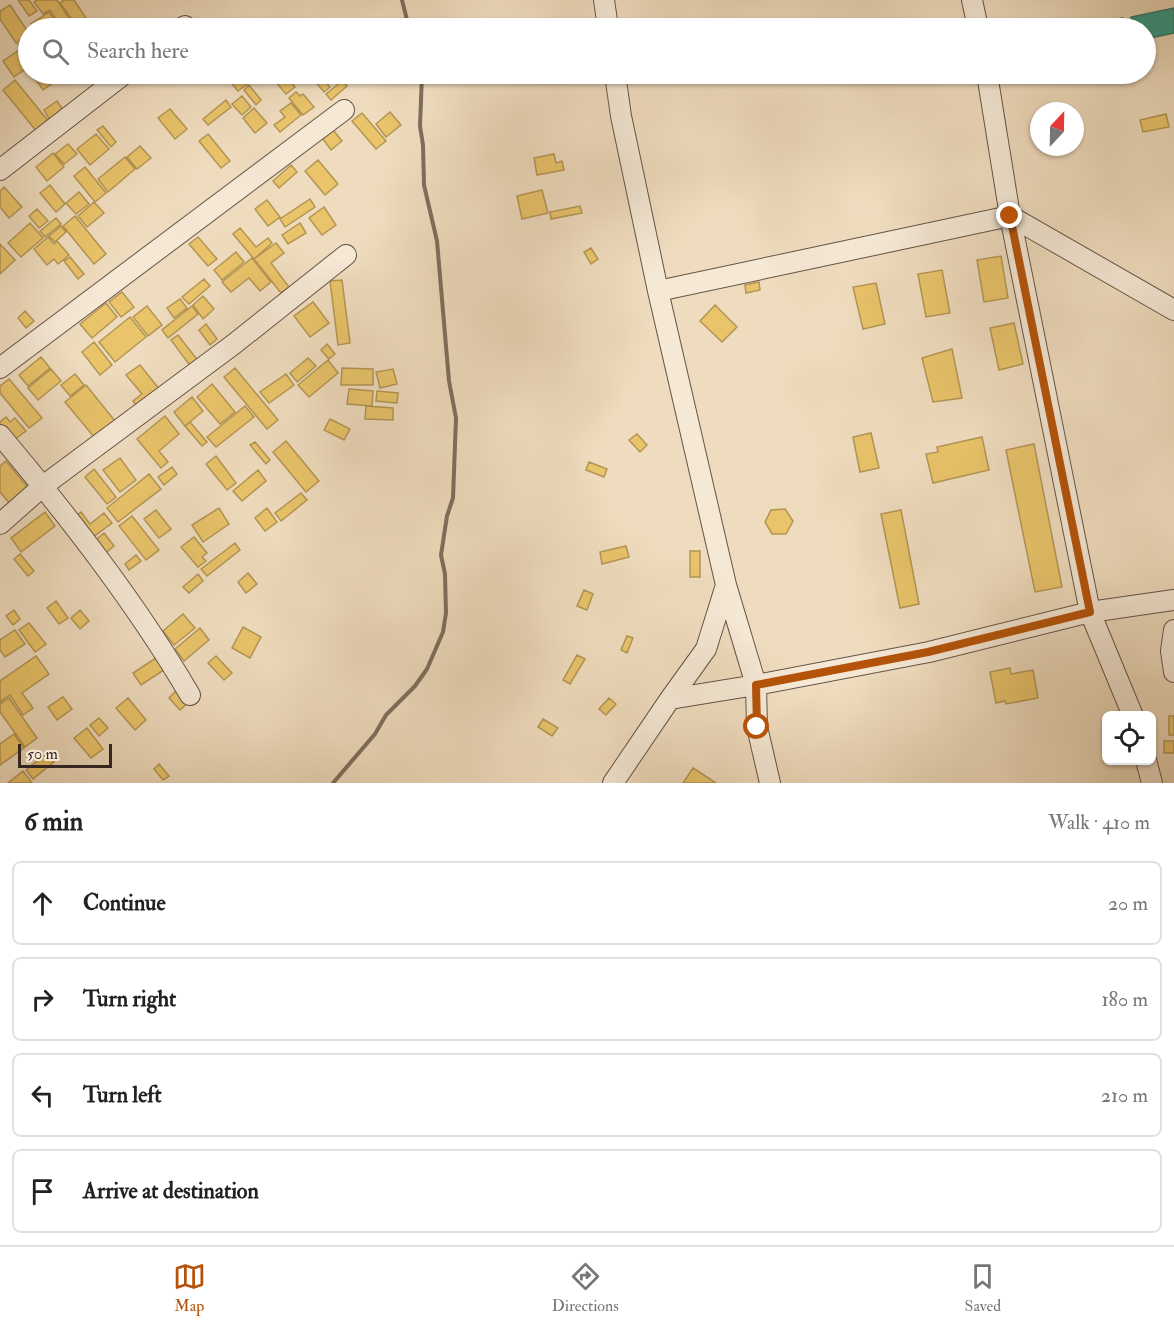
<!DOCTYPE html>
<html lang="en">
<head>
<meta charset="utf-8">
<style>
	body { margin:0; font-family:"IM FELL Double Pica",serif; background:#f6f6f6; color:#222 }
	.controls { position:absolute; right:18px; bottom:18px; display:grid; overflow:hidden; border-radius:9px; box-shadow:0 2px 4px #0004 }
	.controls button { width:54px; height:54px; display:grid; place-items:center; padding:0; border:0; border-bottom:2px solid #e0e0e0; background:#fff; color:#222; font:30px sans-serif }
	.compass { position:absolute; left:1030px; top:102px; width:54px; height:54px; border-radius:50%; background:#fff; box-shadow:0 2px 4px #0004; rotate:22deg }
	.scale { position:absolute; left:18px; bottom:15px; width:94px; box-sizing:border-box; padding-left:6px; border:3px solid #35271f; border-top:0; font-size:16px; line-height:21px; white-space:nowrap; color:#35271f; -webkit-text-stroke:4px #f5e8d5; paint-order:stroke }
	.stop { position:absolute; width:18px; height:18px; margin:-14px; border:4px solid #b45309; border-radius:50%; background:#fff }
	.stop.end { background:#b45309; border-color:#fff; box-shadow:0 2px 6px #0008 }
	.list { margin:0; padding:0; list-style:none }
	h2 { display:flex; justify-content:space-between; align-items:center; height:78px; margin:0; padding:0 24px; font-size:26px }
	h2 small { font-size:20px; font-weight:400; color:#767676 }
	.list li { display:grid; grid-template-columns:39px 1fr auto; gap:18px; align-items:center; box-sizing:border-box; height:84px; margin:0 12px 12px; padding:0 12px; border:2px solid #e0e0e0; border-radius:9px }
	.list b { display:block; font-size:22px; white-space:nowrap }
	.list em { font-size:20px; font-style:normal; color:#767676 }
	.icon { flex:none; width:33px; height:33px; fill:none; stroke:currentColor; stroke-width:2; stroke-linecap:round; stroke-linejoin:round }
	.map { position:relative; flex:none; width:1174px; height:783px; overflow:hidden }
	.search { position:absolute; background:#fff; box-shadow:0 2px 4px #0004; left:18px; right:18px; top:18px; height:66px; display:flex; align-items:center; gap:15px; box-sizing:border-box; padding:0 21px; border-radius:33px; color:#767676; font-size:22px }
	.sheet { height:462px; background:#fff }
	nav { display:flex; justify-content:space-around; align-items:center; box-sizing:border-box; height:84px; border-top:2px solid #e0e0e0; background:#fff; font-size:16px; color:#767676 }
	nav a { display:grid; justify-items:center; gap:3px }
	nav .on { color:#b45309 }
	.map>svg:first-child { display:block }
	.homes { fill:#e9c46a; stroke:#b39554; stroke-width:1.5 }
	.schools { fill:#2a9d8f; stroke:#2d7a6d; stroke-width:1.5 }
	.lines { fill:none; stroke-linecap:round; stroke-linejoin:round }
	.stream { stroke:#7f6e5e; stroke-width:4 }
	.minor-casing { stroke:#645447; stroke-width:22 }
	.minor { stroke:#f5e8d5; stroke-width:20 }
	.route { stroke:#b45309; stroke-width:8 }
</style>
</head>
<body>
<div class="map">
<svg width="1174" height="783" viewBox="0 0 1174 783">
	<rect width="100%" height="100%" fill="#efdcbe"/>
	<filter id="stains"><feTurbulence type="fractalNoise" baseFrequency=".00333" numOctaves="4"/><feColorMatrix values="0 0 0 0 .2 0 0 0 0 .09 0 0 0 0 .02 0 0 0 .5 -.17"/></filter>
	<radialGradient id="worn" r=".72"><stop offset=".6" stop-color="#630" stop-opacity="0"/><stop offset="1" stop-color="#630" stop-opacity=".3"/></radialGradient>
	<path class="homes" d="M 18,0 L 29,0 L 37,11 L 29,16 Z
		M 37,0 L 57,0 L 75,27 L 62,28 L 50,10 L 43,14 L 34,2 Z
		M 64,0 L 74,0 L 86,18 L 76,25 L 60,3 Z
		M 10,5 L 28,32 L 28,34 L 16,43 L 0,19 L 0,11 Z
		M 49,12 L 60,28 L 34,28 L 31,24 Z
		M 28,37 L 28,67 L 14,77 L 3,61 L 22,48 L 18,44 Z
		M 32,74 L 61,74 L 63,76 L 43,90 Z
		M 234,74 L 243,74 L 250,82 L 238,91 L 228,79 Z
		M 269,74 L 283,74 L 295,87 L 286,94 Z
		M 309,74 L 319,74 L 330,87 L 324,92 Z
		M 15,80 L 49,122 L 37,132 L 3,90 Z
		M 342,81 L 347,86 L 331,100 L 326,94 Z
		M 249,85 L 261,100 L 256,105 L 244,90 Z
		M 296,92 L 300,96 L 303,94 L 314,107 L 303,115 L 289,98 Z
		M 242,96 L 251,107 L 242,115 L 232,104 Z
		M 226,100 L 231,107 L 208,125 L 203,119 Z
		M 57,101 L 65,113 L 51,122 L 44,110 Z
		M 291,103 L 301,115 L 280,132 L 274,125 L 285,117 L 280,111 Z
		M 254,108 L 267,123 L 255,133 L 243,118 Z
		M 170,109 L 187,129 L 175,139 L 158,118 Z
		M 390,112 L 401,125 L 386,137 L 376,124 Z
		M 362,113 L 386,141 L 376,149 L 352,121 Z
		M 1166,114 L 1169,127 L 1143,132 L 1140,120 Z
		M 103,126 L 116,142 L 111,147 L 97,130 Z
		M 333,130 L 342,141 L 331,150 L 323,139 Z
		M 96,134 L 109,149 L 90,165 L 77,149 Z
		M 208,134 L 230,161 L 221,168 L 199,141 Z
		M 68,144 L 77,154 L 64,164 L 55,154 Z
		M 140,146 L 151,158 L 137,169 L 127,157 Z
		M 53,153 L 64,167 L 47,181 L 36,167 Z
		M 554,154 L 556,163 L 562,161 L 564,170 L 537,175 L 534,158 Z
		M 125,157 L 135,169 L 108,192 L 98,179 Z
		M 318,160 L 338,184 L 325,195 L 305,171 Z
		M 291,165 L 297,172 L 279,188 L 273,181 Z
		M 85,167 L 106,193 L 95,202 L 74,176 Z
		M 50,185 L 65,204 L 56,212 L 40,193 Z
		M 4,187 L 22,207 L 9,218 L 0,207 L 0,191 Z
		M 542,190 L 548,213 L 522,219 L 517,196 Z
		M 79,192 L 89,204 L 76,214 L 66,203 Z
		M 310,199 L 315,207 L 285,227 L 280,219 Z
		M 267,200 L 280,217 L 268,226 L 255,209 Z
		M 94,202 L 104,213 L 87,227 L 78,216 Z
		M 580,206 L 582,213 L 551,219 L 550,212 Z
		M 324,207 L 336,225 L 322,235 L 309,218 Z
		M 37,209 L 48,221 L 39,228 L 29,216 Z
		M 75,216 L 106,254 L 94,264 L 63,226 Z
		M 56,218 L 61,224 L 45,237 L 40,231 Z
		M 30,223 L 43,238 L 21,257 L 8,243 Z
		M 300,223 L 306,233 L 288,244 L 282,235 Z
		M 61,226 L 66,232 L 55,242 L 49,236 Z
		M 240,228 L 256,247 L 268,238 L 272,243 L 254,259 L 233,234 Z
		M 48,237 L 54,244 L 57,241 L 69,255 L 58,264 L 54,259 L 47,265 L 34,249 Z
		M 198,237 L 217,259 L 208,266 L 189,244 Z
		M 276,243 L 284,253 L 271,263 L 289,287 L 281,293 L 254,259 Z
		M 0,244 L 15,260 L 0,274 Z
		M 591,248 L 598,259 L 591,264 L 584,252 Z
		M 236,252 L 244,262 L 222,280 L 214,270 Z
		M 1001,256 L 1008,298 L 984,302 L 977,260 Z
		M 70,257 L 84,274 L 78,279 L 64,261 Z
		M 252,258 L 271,282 L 260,291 L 249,278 L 231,292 L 222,282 Z
		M 942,270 L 950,313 L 926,317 L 918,274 Z
		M 204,279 L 210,286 L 189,304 L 182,297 Z
		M 342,280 L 350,343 L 338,345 L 330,281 Z
		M 759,282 L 760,290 L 746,293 L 745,285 Z
		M 876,283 L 885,324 L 863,329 L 853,287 Z
		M 122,292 L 134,307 L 121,317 L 109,302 Z
		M 203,296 L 214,309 L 203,319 L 193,305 Z
		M 180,299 L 187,308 L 174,318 L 167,308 Z
		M 313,302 L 329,323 L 310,337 L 294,316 Z
		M 106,303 L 117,317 L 92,338 L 80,324 Z
		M 715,305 L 737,327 L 722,342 L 700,321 Z
		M 147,306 L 162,325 L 148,336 L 133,317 Z
		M 192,306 L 198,314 L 168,338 L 162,330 Z
		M 25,311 L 34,321 L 26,328 L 18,318 Z
		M 130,317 L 146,337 L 115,362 L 99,342 Z
		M 1014,323 L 1023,364 L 999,370 L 990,328 Z
		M 206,324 L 217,339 L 210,345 L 199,330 Z
		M 178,335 L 199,362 L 191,367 L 171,340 Z
		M 94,342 L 112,365 L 100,375 L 82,352 Z
		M 327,344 L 335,354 L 329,359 L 321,350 Z
		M 952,349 L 962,398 L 933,402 L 922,358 Z
		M 41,357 L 50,368 L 28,386 L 19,375 Z
		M 308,358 L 316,366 L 297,382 L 290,373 Z
		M 328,360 L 338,373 L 309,397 L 298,385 Z
		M 140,365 L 160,390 L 138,408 L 133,401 L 142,394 L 126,375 Z
		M 235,368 L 278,420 L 267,429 L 224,377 Z
		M 342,368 L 373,369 L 373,385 L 341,385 Z
		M 51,369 L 61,381 L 38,400 L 28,388 Z
		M 393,369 L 397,384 L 380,388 L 376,372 Z
		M 75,374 L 84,385 L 70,396 L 61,385 Z
		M 286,374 L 294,385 L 269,403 L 260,392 Z
		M 9,379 L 42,418 L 29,428 L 0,393 L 0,386 Z
		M 212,384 L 235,412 L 220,424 L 197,397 Z
		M 86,385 L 119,426 L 99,443 L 65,402 Z
		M 349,389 L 373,391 L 372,406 L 347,404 Z
		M 377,391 L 398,393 L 397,403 L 376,401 Z
		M 192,397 L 203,411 L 185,426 L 174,412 Z
		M 245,406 L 254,417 L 216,447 L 207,437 Z
		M 366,406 L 393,408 L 393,420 L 365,419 Z
		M 165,416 L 179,434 L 159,451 L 168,462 L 161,468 L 137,439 Z
		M 6,417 L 10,422 L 15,418 L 26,431 L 11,442 L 0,428 L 0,422 Z
		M 330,419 L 350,429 L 344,440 L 324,430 Z
		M 190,422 L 207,442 L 202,446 L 185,426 Z
		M 871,433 L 879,468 L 860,472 L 853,437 Z
		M 637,434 L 647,445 L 640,452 L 629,440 Z
		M 982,437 L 989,470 L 933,483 L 926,454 L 938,452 L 937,447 Z
		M 286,441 L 319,481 L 306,492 L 273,452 Z
		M 255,442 L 270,460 L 266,464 L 250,445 Z
		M 1034,444 L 1062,587 L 1035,592 L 1006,450 Z
		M 216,456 L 236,483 L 227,490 L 206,464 Z
		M 120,458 L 136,480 L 120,492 L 103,470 Z
		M 6,461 L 30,490 L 11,505 L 0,492 L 0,466 Z
		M 589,462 L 607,469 L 604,477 L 586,470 Z
		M 172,467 L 177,474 L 164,485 L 158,477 Z
		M 94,469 L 116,497 L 107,504 L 85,477 Z
		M 258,470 L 266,481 L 242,501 L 233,491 Z
		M 149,474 L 161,489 L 118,522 L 107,508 Z
		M 301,493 L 307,500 L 281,521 L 275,513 Z
		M 219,508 L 229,524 L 203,542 L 192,525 Z
		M 267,508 L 277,522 L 265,531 L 255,518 Z
		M 785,509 L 793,521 L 786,534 L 772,534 L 765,522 L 771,510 Z
		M 156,510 L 171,529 L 159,538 L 144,519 Z
		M 901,510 L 919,604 L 900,608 L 881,514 Z
		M 45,512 L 55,526 L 21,552 L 11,538 Z
		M 81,512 L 90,524 L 104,513 L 112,523 L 89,540 L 72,519 Z
		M 132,516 L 159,550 L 146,560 L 119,526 Z
		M 104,533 L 114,546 L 102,556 L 92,543 Z
		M 194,537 L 207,553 L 202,557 L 206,561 L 198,567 L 181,547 Z
		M 235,543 L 240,550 L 207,576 L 201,569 Z
		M 626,546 L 629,557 L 602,564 L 600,552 Z
		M 690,551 L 700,551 L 700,577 L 690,577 Z
		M 20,554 L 34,571 L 28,576 L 14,559 Z
		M 136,555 L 141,561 L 129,570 L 125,564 Z
		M 248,573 L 257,584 L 246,593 L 238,582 Z
		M 198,574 L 203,581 L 189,593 L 183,587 Z
		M 584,590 L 593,594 L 587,610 L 577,606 Z
		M 56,601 L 68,618 L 59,624 L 47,608 Z
		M 14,610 L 20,619 L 13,625 L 6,616 Z
		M 80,610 L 89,621 L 80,629 L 71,618 Z
		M 183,614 L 195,628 L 174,645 L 163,631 Z
		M 29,623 L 46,644 L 35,652 L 19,630 Z
		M 243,627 L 261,637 L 250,658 L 232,648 Z
		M 200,628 L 209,640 L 184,661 L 175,649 Z
		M 15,630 L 25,644 L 5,657 L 0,650 L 0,640 Z
		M 627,636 L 633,638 L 627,653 L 621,650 Z
		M 577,655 L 585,659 L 570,684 L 563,680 Z
		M 36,656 L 49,674 L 22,693 L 33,708 L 23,715 L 10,695 L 0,702 L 0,681 Z
		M 159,656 L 167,668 L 141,685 L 133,673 Z
		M 216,656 L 232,673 L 224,680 L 208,663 Z
		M 1010,668 L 1011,674 L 1033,670 L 1038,698 L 1006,704 L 1005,701 L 996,703 L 990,672 Z
		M 177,690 L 189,702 L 180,710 L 169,698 Z
		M 63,697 L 72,709 L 57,720 L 48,707 Z
		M 9,698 L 37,738 L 25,747 L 0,712 L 0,704 Z
		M 128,698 L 146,720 L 135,730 L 116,708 Z
		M 609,698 L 616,704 L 606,715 L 599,709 Z
		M 1169,716 L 1174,716 L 1174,735 L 1169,735 Z
		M 99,718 L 108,728 L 99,736 L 90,725 Z
		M 543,719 L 558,728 L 552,736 L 538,727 Z
		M 87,728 L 103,749 L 91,758 L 74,738 Z
		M 14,734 L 24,748 L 0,765 L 0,744 Z
		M 1164,741 L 1174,741 L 1174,753 L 1164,753 Z
		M 47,753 L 54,762 L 33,779 L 26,770 Z
		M 159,764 L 169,776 L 163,780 L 154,769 Z
		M 693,768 L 716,783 L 683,783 Z
		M 23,771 L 32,783 L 8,783 Z"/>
	<path class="schools" d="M 1174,8 L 1174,33 L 1146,39 L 1146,28 L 1134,28 L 1131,17 Z
		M 1123,18 L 1125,28 L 1076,28 Z"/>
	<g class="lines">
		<path class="stream" d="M 402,0 L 409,28
			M 333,783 L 375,734 L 386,715 L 415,686 L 427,669 L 443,632 L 446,613 L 445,574 L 441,555 L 447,516 L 453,498 L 456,418 L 449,381 L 437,241 L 424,185 L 423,145 L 420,126 L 422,74"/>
		<defs>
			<path id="minor" d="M 604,0 L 608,28
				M 972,0 L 978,28
				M 182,28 L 185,26
				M 615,74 L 621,116 L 658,291 L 726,585 L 756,685 L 757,727 L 770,783
				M 987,74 L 1010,216 L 1090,612 L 1133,716
				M 0,170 L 124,74
				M 658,291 L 1010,216 L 1174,310
				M 0,368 L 344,110
				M 0,435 C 69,517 136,603 190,695
				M 0,524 L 43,486 L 234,344 L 346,255
				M 1174,630 L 1171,651 L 1174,672
				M 670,699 L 706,649 L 726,585
				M 1146,760 L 1152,783
				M 613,783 L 670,699 L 756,685 L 929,652 L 1090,612 L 1174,600"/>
		</defs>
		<use href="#minor" class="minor-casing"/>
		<use href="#minor" class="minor"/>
	</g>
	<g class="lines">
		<path class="route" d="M 757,727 L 756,685 L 928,652 L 1090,612 L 1010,216"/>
	</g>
	<rect width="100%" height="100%" filter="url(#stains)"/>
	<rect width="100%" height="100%" fill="url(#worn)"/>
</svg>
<div class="controls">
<button><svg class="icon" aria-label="locate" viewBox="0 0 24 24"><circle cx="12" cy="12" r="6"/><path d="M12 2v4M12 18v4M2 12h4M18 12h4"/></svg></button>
</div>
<svg class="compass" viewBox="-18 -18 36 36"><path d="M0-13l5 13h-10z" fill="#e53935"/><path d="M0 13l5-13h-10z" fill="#767676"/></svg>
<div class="scale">50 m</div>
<div class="stop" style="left:757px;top:727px"></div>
<div class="stop end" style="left:1010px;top:216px"></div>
<div class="search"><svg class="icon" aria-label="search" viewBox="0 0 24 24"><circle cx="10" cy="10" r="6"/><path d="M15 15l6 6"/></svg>Search here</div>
</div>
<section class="sheet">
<h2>6 min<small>Walk · 410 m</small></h2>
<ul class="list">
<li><svg class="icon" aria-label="ahead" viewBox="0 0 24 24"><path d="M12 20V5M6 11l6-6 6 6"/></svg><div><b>Continue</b></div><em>20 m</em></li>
<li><svg class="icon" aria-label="right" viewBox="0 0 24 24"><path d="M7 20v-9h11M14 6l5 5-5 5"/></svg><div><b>Turn right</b></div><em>180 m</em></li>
<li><svg class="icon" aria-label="left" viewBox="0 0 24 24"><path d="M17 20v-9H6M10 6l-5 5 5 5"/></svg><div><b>Turn left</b></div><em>210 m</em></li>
<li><svg class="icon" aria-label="arrive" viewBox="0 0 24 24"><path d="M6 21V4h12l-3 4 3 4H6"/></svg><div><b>Arrive at destination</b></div></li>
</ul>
</section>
<nav>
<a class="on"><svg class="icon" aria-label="map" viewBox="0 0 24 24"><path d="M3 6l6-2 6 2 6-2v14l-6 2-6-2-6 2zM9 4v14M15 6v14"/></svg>Map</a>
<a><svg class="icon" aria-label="directions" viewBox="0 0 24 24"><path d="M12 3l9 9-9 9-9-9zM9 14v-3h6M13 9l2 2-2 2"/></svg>Directions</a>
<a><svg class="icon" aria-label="saved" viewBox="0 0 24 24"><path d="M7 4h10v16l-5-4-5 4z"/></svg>Saved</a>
</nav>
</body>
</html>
